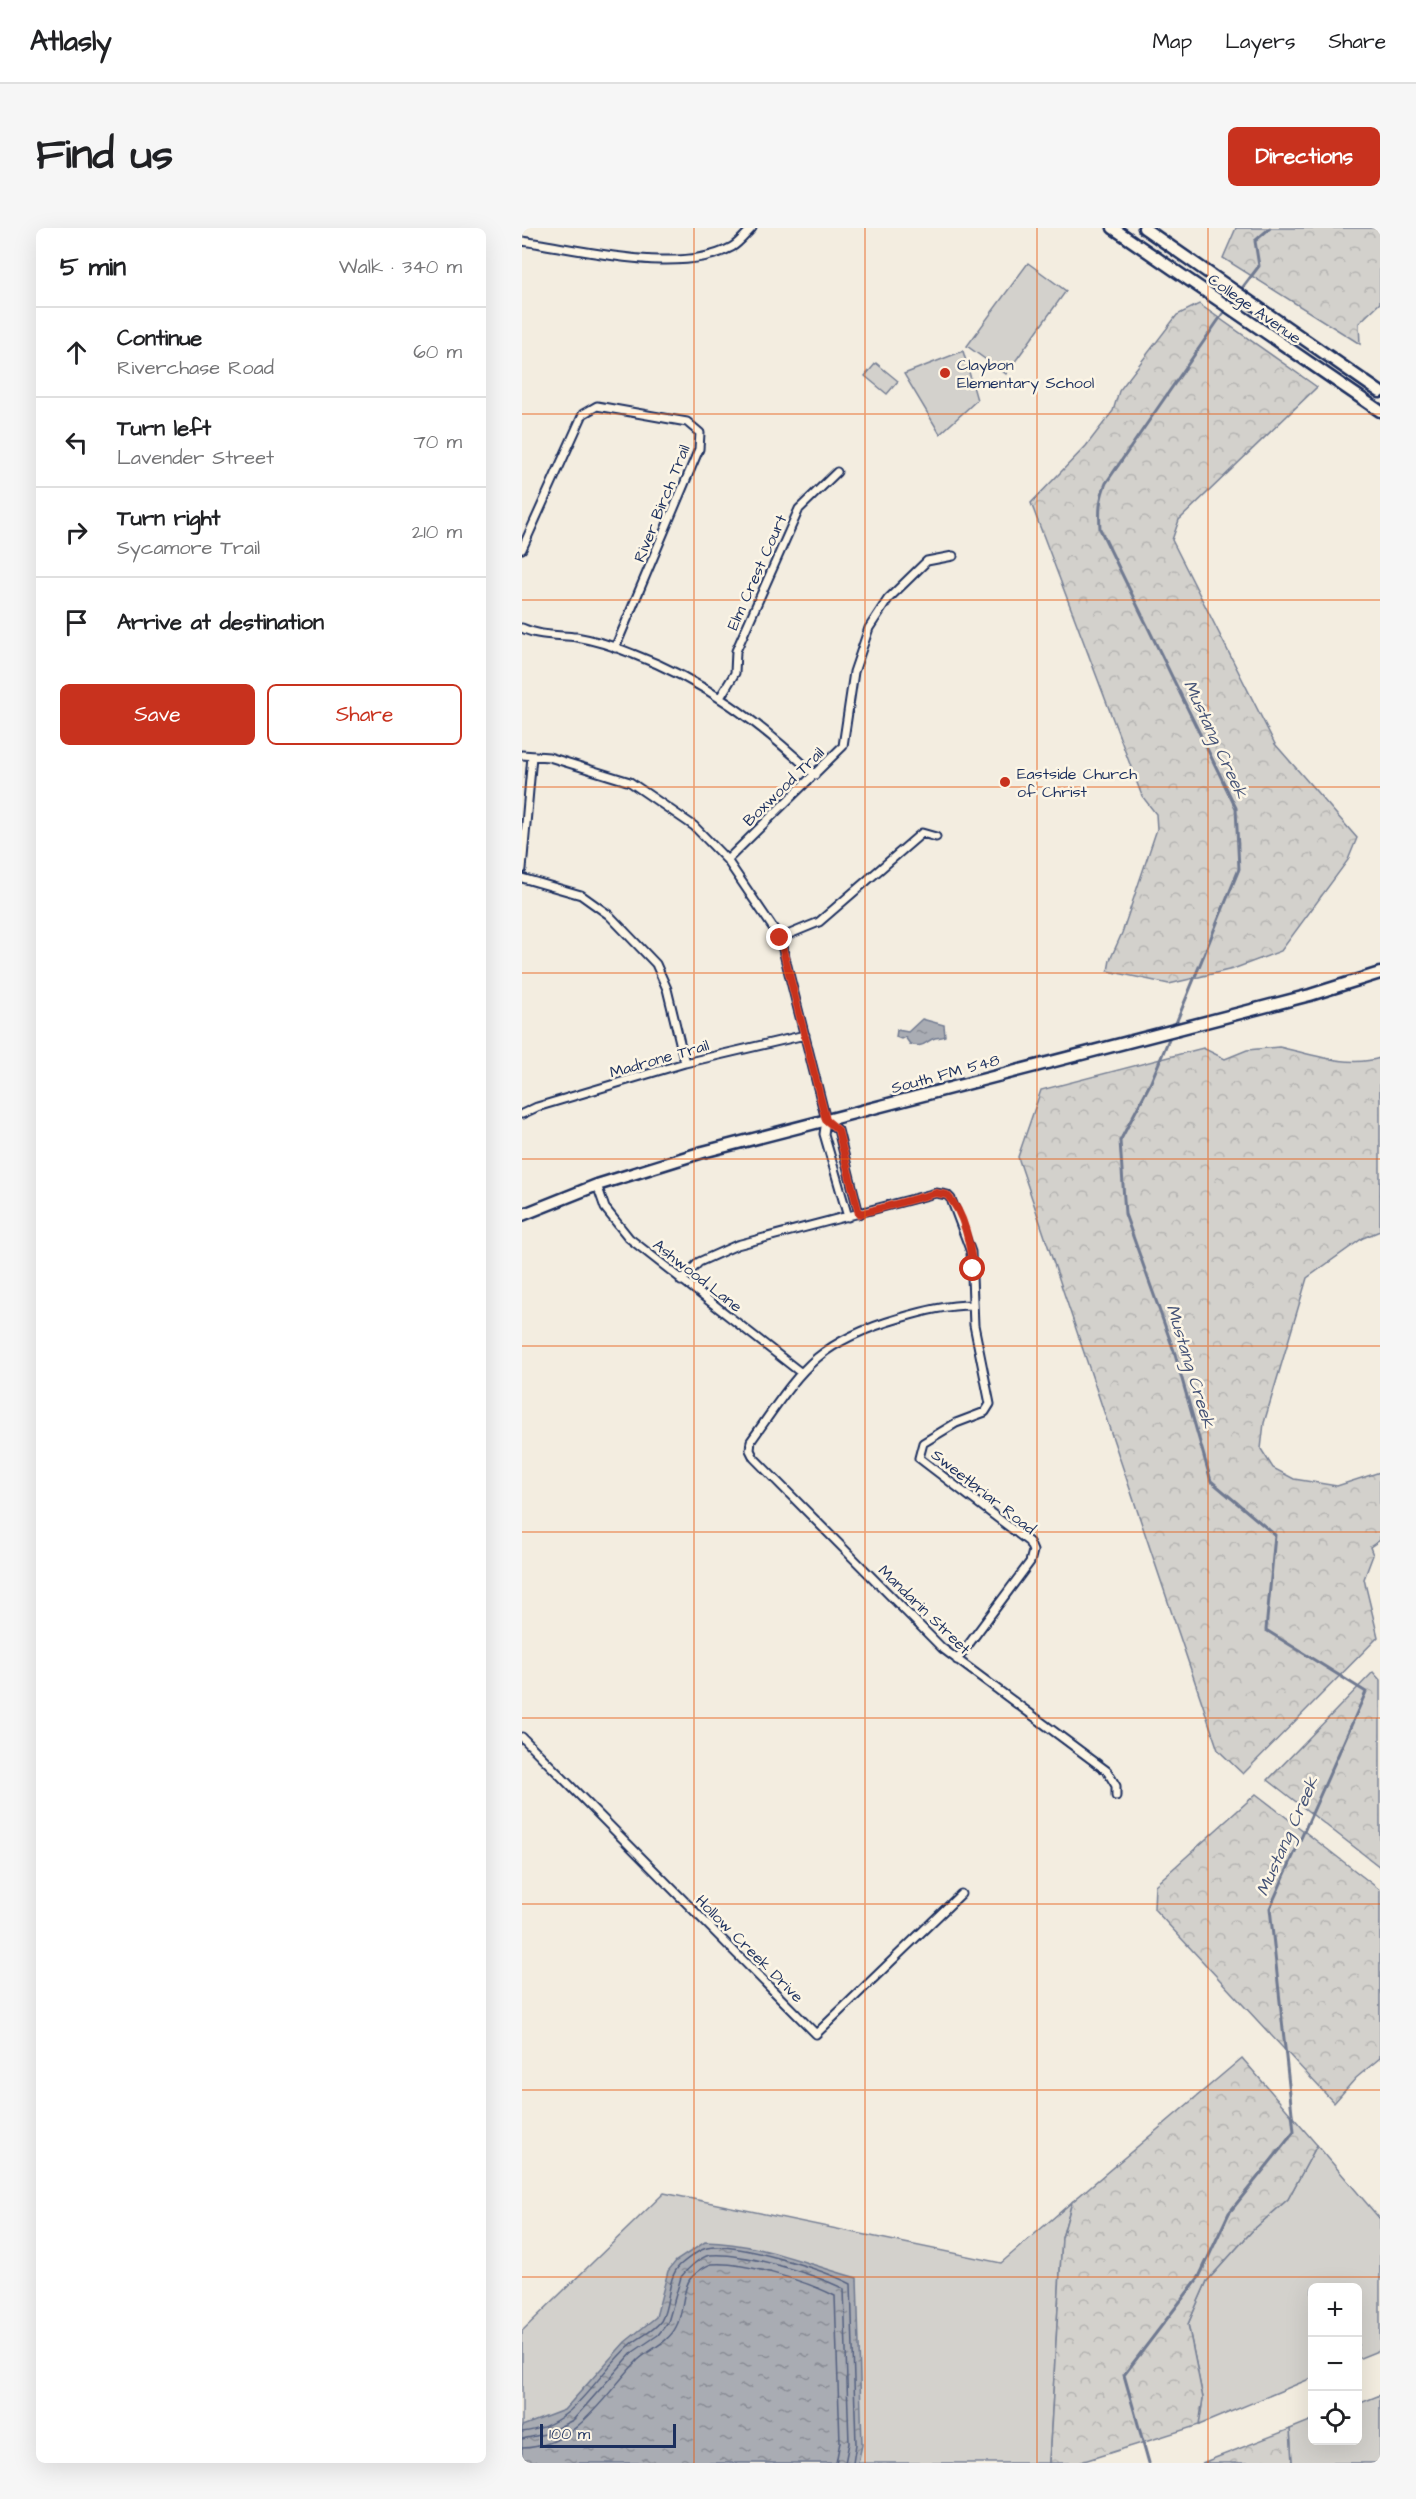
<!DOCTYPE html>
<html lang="en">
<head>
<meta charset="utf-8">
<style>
	body { margin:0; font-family:"Architects Daughter",sans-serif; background:#f6f6f6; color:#202124 }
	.controls { position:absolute; right:18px; bottom:18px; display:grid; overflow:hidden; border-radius:9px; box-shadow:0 6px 24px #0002 }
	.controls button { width:54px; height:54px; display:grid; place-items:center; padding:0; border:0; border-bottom:2px solid #e0e0e0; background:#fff; color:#202124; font:30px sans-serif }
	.scale { position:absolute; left:18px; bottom:15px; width:136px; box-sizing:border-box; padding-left:6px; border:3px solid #1b2f5e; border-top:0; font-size:16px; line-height:21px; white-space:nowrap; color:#1b2f5e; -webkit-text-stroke:4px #fcf5e5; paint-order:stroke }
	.stop { position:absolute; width:18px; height:18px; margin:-14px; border:4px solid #c8321e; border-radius:50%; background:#fff }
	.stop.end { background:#c8321e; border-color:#fff; box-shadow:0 2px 6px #0008 }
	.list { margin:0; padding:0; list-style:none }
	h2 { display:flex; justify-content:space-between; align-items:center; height:78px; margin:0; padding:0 24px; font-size:26px }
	h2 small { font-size:20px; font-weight:400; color:#757577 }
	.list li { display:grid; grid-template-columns:39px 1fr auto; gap:18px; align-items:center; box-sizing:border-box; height:90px; padding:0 24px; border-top:2px solid #e0e0e0 }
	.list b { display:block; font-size:22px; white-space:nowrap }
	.list p { margin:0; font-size:20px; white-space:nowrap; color:#757577 }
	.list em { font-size:20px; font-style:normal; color:#757577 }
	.actions { display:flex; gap:12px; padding:18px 24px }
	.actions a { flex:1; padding:14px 0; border:2px solid #c8321e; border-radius:9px; text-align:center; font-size:21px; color:#c8321e }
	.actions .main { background:#c8321e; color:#fff }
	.icon { flex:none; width:33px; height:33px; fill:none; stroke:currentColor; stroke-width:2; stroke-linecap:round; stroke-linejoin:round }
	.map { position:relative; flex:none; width:858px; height:2235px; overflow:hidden; border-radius:9px }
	header { display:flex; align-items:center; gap:36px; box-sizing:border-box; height:84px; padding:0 30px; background:#fff; border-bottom:2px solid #e0e0e0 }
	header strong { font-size:28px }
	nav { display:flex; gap:33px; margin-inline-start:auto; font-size:21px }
	.intro { display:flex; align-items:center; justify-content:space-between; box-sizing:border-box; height:144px; padding:0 36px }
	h1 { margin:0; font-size:42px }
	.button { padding:15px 27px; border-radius:9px; background:#c8321e; color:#fff; font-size:21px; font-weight:700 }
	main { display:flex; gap:36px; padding:0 36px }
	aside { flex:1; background:#fff; border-radius:9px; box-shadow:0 6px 24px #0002 }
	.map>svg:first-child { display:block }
	.grass { fill:#d3d1cc; stroke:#778095; stroke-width:1.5 }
	.forest { fill:url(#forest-crowns); stroke:#778095; stroke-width:1.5 }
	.water { fill:url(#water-ripples); stroke:#707a91; stroke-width:1.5 }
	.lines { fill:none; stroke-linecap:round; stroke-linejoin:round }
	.shore { stroke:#546180; stroke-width:1.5 }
	.stream { stroke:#707a91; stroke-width:3 }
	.minor-casing { stroke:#1b2f5e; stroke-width:11 }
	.secondary-casing { stroke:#1b2f5e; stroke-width:15 }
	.minor { stroke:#fcf5e5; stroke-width:7 }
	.secondary { stroke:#fcf5e5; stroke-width:10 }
	.route { stroke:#c8321e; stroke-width:8 }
	.grid { fill:none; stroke:#e8590c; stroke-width:1.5; stroke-opacity:0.55 }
	.poi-dot { fill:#c8321e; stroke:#fcf5e5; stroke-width:2 }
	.labels { text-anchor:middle; stroke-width:5; stroke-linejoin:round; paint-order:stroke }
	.street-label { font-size:16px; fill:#1b2f5e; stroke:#fcf5e5 }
	.poi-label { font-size:16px; fill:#1b2f5e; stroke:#fcf5e5; text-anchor:start }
	.water-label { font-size:18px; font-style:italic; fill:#465478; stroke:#fcf5e5 }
</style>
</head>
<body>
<header>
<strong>Atlasly</strong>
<nav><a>Map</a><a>Layers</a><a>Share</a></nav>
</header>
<div class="intro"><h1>Find us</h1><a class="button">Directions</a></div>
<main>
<aside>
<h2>5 min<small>Walk · 340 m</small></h2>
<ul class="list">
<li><svg class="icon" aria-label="ahead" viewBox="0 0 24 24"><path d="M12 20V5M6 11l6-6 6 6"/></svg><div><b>Continue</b><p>Riverchase Road</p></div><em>60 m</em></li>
<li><svg class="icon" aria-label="left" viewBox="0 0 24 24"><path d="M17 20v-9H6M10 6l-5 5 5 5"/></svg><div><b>Turn left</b><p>Lavender Street</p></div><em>70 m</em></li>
<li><svg class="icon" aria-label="right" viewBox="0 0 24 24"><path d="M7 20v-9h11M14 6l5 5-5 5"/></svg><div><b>Turn right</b><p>Sycamore Trail</p></div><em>210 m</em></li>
<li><svg class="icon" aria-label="arrive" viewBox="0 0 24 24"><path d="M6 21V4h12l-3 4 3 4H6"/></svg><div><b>Arrive at destination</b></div></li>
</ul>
<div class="actions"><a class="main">Save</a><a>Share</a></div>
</aside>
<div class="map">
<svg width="858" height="2235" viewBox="0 0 858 2235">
	<defs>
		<pattern id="forest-crowns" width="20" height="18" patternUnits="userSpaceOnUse" patternTransform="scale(1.5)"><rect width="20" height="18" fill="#d3d1cc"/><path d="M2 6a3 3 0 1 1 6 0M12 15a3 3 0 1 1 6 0" fill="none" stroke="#b5b4b2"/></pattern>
		<pattern id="water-ripples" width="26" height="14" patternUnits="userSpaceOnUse" patternTransform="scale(1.5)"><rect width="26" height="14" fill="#a9acb3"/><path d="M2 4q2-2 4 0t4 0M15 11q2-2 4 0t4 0" fill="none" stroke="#898c95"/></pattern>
	</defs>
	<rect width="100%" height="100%" fill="#f3ede0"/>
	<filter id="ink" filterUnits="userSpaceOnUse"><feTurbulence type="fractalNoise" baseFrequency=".0167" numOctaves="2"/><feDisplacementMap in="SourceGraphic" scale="12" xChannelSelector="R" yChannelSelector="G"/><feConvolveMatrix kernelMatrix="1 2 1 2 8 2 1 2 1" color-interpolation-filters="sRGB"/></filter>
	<g filter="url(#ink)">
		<path class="grass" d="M 506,35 L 544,63 L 484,146 L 445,118 Z
			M 441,123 L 455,172 L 418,206 L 382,146 Z
			M 354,135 L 376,153 L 365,166 L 343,148 Z
			M 795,1917 L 858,1991 L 858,2122 L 836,2131 L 836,2060 L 790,2060 L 790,2150 L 677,2197 L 681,2170 L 666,2096 L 685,2053 L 731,2002 L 766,1971 Z
			M 142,1965 L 479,2035 L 550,1974 L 540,2010 L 527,2235 L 0,2235 L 0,2103 Z
			M 858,2167 L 858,2235 L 770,2235 L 768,2201 L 790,2192 L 790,2212 L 836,2212 L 836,2176 Z"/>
		<path class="forest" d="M 714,0 L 858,0 L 858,75 L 837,95 L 838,116 L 701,30 Z
			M 677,76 L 795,159 L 657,292 L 650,312 L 753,516 L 835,610 L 826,632 L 759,723 L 711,741 L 647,756 L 586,743 L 588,732 L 600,705 L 635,601 L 634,586 L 620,568 L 509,275 L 564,218 L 591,183 L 597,163 L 655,87 Z
			M 757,819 C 789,826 826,840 858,830 L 858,1003 L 841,1010 L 785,1050 L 742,1195 L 739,1221 L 751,1240 L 772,1251 L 815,1258 L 858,1244 L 858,1312 L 848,1319 L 851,1327 L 842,1351 L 856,1409 L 721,1546 L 696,1522 L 496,929 L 519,862 L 681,820 L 703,831 L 725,822 Z
			M 851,1444 L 858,1452 L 858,1639 L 746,1552 Z
			M 734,1566 L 858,1662 L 858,1830 L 834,1850 L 812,1875 L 632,1681 L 633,1657 Z
			M 720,1830 L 795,1917 L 766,1971 L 731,2002 L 685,2053 L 666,2096 L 681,2170 L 677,2197 L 556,2235 L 527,2235 L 540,2010 L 550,1974 Z
			M 768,2201 L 770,2235 L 680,2235 Z"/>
		<path class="water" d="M 400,791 L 422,797 L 423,808 C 420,810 416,809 413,810 C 403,813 402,821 388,816 L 383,809 L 379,811 L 374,809 L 375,802 L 386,804 Z
			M 183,2014 C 238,2015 284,2036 335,2050 L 340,2217 L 336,2235 L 0,2235 L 0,2198 L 42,2182 L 103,2114 L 134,2089 L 146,2043 L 154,2033 Z"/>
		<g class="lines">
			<path class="shore" d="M 0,2204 C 52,2199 72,2149 107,2118 C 117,2109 131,2104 139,2093 C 149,2076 144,2051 158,2037 C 164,2032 176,2022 185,2020 C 215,2014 302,2042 329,2056 L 334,2216 L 331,2235
				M 0,2211 L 23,2206 L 51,2192 L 111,2124 L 136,2107 L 146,2094 L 159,2049 C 165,2041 178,2029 188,2027 C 221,2024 292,2046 322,2061 L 327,2215 L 323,2235
				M 0,2220 C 55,2219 82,2167 116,2132 C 128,2121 146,2115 154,2099 C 162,2085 159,2065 168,2051 C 172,2046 184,2037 190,2036 C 221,2033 286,2054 313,2068 L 318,2214 L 314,2235"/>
			<path class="stream" d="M 718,63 L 737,38 L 733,13 L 748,0
				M 652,800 L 717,641 L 714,580 L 578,301 C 577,284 577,271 584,255 L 713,68
				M 627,2235 L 602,2147 L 677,2049 L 707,1985 L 772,1904 L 748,1680 L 844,1464 L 744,1402 L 753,1307 L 689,1253 L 652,1123 L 603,986 L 598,913 L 628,856 L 649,806"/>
			<defs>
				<path id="minor" d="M 0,13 C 58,21 157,48 210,19 C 217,15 224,6 230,0
					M 0,321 L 61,186 L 75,178 L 165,194 L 178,205 L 177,221 L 93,420
					M 0,400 C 17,408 36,407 54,409 C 72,412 94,419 111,426 C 183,453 238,495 293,547
					M 199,468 L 213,445 L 214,423 L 277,281 L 315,244
					M 0,527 L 27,529 L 108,554 L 172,598 L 205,632 L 258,710 L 304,892 L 302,906 L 326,989
					M 205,632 L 321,518 L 332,444 L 347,400 L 366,371 L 405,333 L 431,328
					M 0,641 L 10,528
					M 0,650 L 59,667 L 87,687 L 134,736 L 145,761 L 163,835
					M 258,710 L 297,694 L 400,605 L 414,609
					M 0,886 L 15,879 L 163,835 L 283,807
					M 304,892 L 316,902 L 337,986
					M 75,957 L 83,980 L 107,1010 L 278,1144
					M 159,1053 L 177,1034 L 215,1017 L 414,965 L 425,967 L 429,971 L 449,1024 L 452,1097 L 468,1176 L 463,1184 L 434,1195 L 401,1215 L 397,1230 L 507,1314 L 511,1323 L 508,1334 L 435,1432
					M 450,1077 C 425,1077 402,1083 378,1090 C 291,1115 278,1144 229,1213 L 228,1222 L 232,1230 L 420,1420 L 585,1543 L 594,1558 L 594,1568
					M 0,1509 L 294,1806 L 439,1666"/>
				<path id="secondary" d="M 591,0 L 858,183
					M 622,0 L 858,164
					M 0,987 L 75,957 L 181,924 L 788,767 L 858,745"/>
			</defs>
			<use href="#minor" class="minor-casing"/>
			<use href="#secondary" class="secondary-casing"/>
			<use href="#minor" class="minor"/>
			<use href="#secondary" class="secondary"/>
		</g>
	</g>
	<g class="lines" filter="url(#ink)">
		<path class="route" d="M 258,710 L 304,892 L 316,902 L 337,986 L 414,965 L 425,967 C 443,985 448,1017 451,1041"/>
	</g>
	<path class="grid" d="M 172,0 L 172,2235M 343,0 L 343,2235M 515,0 L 515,2235M 686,0 L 686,2235M 0,186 L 858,186M 0,372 L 858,372M 0,559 L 858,559M 0,745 L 858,745M 0,931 L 858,931M 0,1118 L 858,1118M 0,1304 L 858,1304M 0,1490 L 858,1490M 0,1676 L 858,1676M 0,1862 L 858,1862M 0,2049 L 858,2049"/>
	<g class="poi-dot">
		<circle cx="423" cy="145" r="6"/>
		<circle cx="483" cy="554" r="6"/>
	</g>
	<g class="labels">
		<g class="street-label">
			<text transform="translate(733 80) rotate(35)" y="6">College Avenue</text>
			<text transform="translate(139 275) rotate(-68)" y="6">River Birch Trail</text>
			<text transform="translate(234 344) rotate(-66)" y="6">Elm Crest Court</text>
			<text transform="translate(261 558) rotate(-44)" y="6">Boxwood Trail</text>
			<text transform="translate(137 830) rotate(-16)" y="6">Madrone Trail</text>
			<text transform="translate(423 845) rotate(-15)" y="6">South FM 548</text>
			<text transform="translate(176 1047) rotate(38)" y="6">Ashwood Lane</text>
			<text transform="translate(462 1263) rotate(38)" y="6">Sweetbriar Road</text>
			<text transform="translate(403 1381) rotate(44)" y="6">Mandarin Street</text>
			<text transform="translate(228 1720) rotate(45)" y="6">Hollow Creek Drive</text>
		</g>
		<g class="poi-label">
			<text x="435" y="142">Claybon<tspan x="435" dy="18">Elementary School</tspan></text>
			<text x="495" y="551">Eastside Church<tspan x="495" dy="18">of Christ</tspan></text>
		</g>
		<g class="water-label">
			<text transform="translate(694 511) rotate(65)" y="6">Mustang Creek</text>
			<text transform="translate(669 1138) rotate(73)" y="6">Mustang Creek</text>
			<text transform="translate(765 1608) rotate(-66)" y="6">Mustang Creek</text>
		</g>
	</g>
</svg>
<div class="controls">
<button>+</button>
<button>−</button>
<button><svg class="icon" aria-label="locate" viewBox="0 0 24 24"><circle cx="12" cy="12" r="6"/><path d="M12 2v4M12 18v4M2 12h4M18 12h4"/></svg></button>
</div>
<div class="scale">100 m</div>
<div class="stop" style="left:451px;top:1041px"></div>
<div class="stop end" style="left:258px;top:710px"></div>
</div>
</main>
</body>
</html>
